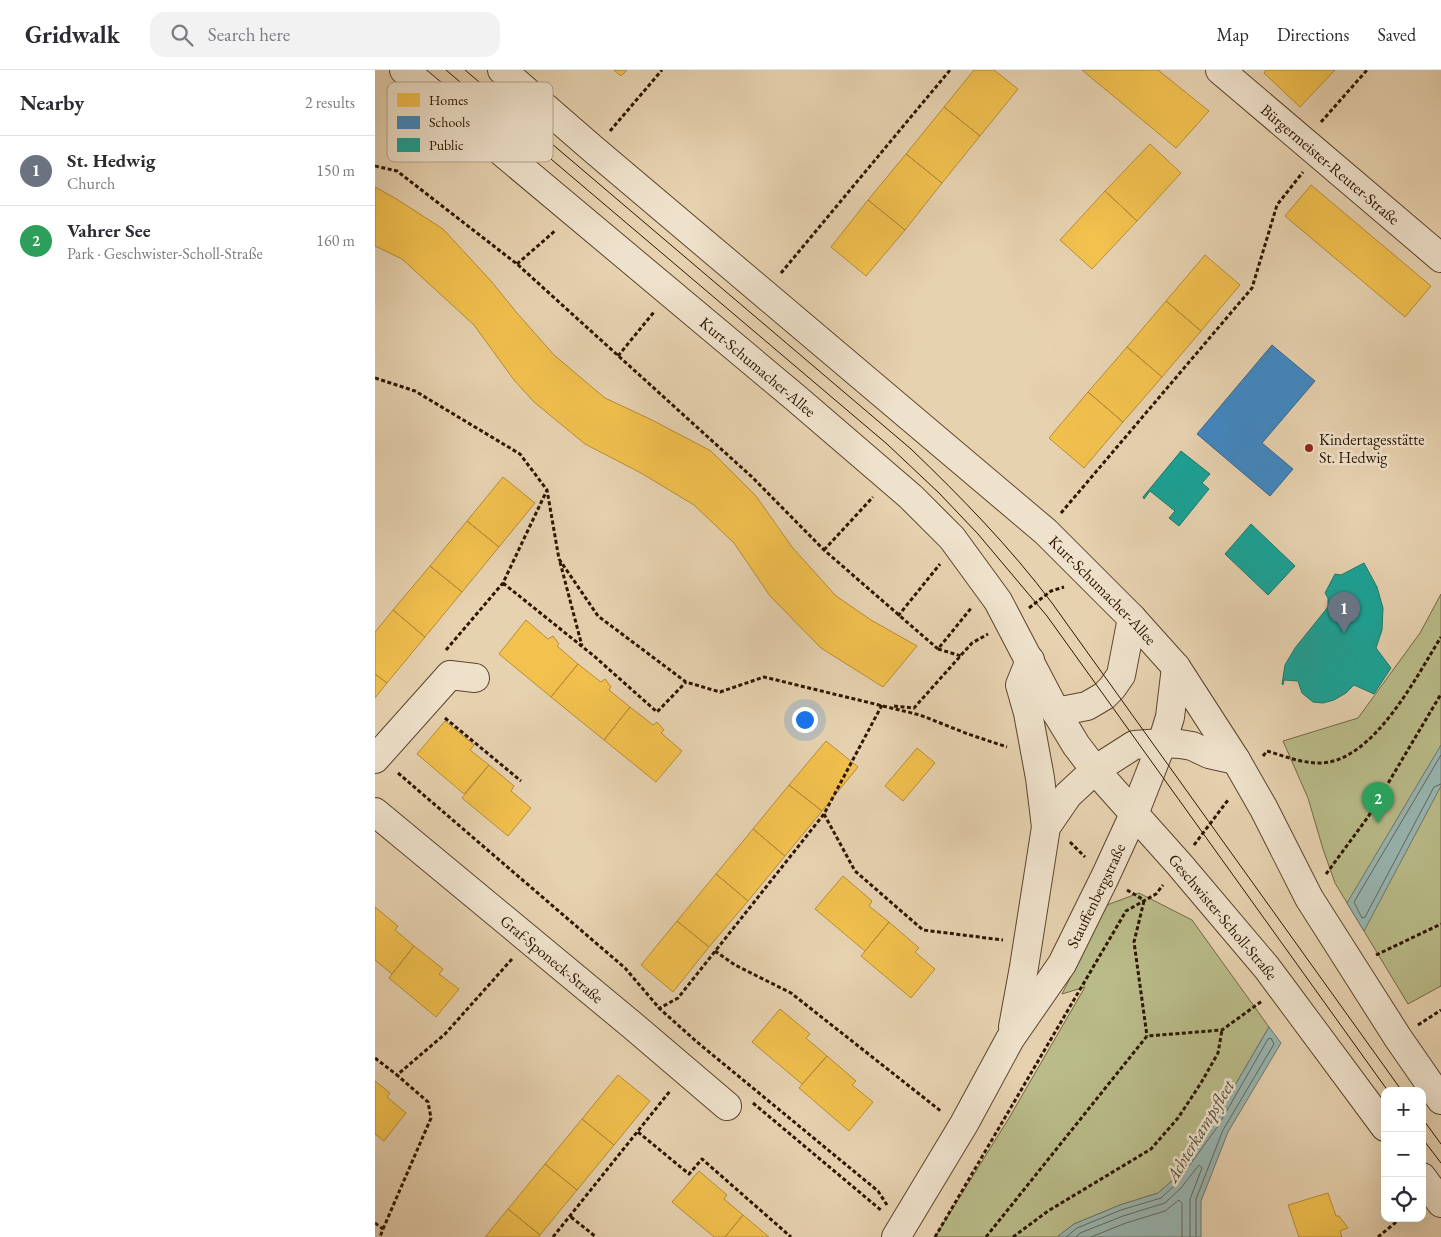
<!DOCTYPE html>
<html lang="en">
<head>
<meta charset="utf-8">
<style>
	body { margin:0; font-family:"EB Garamond",serif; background:#f2f2f3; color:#2b2b33 }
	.controls { position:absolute; right:15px; bottom:15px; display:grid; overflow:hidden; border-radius:10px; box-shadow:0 5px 20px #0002 }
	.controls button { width:45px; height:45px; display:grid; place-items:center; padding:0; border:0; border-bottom:1px solid #e1e1e2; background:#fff; color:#2b2b33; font:25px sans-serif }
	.you { position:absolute; left:429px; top:649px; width:18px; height:18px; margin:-12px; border:4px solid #fff; border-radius:50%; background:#1a73e8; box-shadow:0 0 0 8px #1a73e833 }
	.badge { display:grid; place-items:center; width:32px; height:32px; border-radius:50%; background:#8f2418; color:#fff; font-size:16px; font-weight:700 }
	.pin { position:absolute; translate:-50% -41px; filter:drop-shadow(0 1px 2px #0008) }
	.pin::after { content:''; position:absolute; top:26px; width:18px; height:15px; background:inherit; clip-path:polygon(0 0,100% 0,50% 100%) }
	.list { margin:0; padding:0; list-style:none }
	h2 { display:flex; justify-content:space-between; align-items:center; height:65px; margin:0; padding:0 20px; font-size:21px }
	h2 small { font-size:16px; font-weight:400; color:#7c7c81 }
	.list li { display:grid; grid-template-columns:32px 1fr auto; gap:15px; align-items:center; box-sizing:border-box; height:70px; padding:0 20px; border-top:1px solid #e1e1e2 }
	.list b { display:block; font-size:19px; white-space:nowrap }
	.list p { margin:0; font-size:16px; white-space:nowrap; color:#7c7c81 }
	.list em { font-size:16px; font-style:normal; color:#7c7c81 }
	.icon { flex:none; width:28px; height:28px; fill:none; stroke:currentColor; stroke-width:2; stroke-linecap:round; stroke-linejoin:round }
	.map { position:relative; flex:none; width:1066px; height:1167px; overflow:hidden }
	header { display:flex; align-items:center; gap:30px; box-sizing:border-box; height:70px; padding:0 25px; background:#fff; border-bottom:1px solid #e1e1e2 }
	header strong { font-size:24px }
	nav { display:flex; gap:28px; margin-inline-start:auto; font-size:18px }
	.search { width:350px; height:45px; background:#f2f2f3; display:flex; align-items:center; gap:12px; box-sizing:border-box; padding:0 18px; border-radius:15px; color:#7c7c81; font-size:19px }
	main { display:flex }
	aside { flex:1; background:#fff }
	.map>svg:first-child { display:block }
	.green { fill:#b9bb89; stroke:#736844 }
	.water { fill:#98b6b2; stroke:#6d766b }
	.homes { fill:#f2c14e; stroke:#b78d37 }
	.schools { fill:#3f88c5; stroke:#3a668a }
	.public { fill:#17a398; stroke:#1e786a }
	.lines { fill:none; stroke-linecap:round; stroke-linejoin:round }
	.shore { stroke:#626659; stroke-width:1 }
	.minor-casing { stroke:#5c442c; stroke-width:30 }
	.path { stroke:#2d1500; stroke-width:3; stroke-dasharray:4 2.5; stroke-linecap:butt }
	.minor { stroke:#efe2cc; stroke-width:28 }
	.tram { stroke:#2d1500; stroke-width:1 }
	.poi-dot { fill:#8f2418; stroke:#efe2cc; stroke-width:2 }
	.labels { text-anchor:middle; stroke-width:5; stroke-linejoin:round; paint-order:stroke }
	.street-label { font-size:16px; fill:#2d1500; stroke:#efe2cc }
	.poi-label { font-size:16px; fill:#2d1500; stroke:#efe2cc; text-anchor:start }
	.water-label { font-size:18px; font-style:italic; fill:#524d3e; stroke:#efe2cc }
	.key { fill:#efe2cc; stroke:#b5a48f; stroke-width:1 }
	.key-label { font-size:14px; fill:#2d1500 }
</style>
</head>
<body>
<header>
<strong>Gridwalk</strong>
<div class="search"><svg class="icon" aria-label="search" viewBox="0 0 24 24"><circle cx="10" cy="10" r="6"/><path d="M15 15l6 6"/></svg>Search here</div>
<nav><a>Map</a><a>Directions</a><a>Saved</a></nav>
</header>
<main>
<aside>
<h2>Nearby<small>2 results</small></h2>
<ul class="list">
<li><span class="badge" style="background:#6b7280">1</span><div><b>St. Hedwig</b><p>Church</p></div><em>150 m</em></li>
<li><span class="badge" style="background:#2e9e5b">2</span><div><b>Vahrer See</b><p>Park · Geschwister-Scholl-Straße</p></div><em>160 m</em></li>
</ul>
</aside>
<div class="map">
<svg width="1066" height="1167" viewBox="0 0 1066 1167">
	<rect width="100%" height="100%" fill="#e7d2b0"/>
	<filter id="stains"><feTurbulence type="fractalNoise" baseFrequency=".004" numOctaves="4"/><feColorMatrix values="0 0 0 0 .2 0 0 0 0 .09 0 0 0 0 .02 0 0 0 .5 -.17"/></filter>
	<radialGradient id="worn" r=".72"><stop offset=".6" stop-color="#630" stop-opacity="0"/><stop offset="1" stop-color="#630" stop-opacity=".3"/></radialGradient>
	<path class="green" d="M 1066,524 L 1066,916 L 1033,934 L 960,813 L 948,779 L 933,728 L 908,671 L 983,648 L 1045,563 Z
		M 764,823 L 817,850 L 894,957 L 838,1053 L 798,1110 L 783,1123 L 745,1135 L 699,1154 L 682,1167 L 560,1167 L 634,1048 L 710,917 L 687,924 L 732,835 Z"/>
	<path class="water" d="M 1066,675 L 1066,716 L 989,861 L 972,833 Z
		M 894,957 L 906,973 L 853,1062 L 826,1131 L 826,1167 L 682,1167 L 699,1154 L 745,1135 L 783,1123 L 798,1110 L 838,1053 Z"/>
	<path class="homes" d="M 239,0 L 252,0 L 246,6 Z
		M 599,0 L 619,0 L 643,19 L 605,66 L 569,37 Z
		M 707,0 L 783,0 L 834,41 L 801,78 Z
		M 891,0 L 960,0 L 925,37 L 889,3 Z
		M 569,37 L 605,66 L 567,113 L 531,84 Z
		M 775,74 L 806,103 L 762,151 L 730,121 Z
		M 531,84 L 567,113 L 530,160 L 493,130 Z
		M 936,115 L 1056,216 L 1030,247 L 910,146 Z
		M 0,117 L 20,128 L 68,159 L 116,211 L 142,243 L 179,285 L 230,328 L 277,350 L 336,381 L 381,426 L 417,477 L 461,526 L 496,550 L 542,576 L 508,617 L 446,578 L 395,526 L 359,473 L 319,435 L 266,403 L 210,374 L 159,332 L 139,310 L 99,255 L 27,189 L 0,176 Z
		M 730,121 L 762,151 L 717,199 L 685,170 Z
		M 493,130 L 530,160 L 491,206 L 456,177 Z
		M 830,185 L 865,215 L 826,261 L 791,231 Z
		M 791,231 L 826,261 L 787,307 L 752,277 Z
		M 752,277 L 787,307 L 748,352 L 713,322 Z
		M 713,322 L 748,352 L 709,398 L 674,368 Z
		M 128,407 L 160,433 L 124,477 L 92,451 Z
		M 92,451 L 124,477 L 87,522 L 55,496 Z
		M 55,496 L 87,522 L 50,567 L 18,540 Z
		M 18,540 L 50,567 L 12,613 L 0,604 L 0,562 Z
		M 151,550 L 173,569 L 178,566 L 184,574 L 182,576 L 203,594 L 176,627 L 124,584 Z
		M 203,594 L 226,612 L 230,609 L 236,617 L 234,620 L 255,637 L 229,670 L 176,627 Z
		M 0,604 L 12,613 L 0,628 Z
		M 255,637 L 278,655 L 282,652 L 289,660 L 286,663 L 307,681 L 281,712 L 229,670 Z
		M 70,651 L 99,675 L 95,680 L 114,695 L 89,724 L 42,684 Z
		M 451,671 L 483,697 L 447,741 L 414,715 Z
		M 542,678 L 560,693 L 528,731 L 510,716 Z
		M 114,695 L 139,716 L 136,721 L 156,738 L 133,766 L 87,728 Z
		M 414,715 L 447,741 L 410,786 L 378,759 Z
		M 378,759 L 410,786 L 373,831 L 341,804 Z
		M 341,804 L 373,831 L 334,877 L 302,851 Z
		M 468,806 L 497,831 L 494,836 L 514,852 L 490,881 L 440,839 Z
		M 0,837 L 23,856 L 20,860 L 39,876 L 17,904 L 0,890 Z
		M 302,851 L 334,877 L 298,922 L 266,895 Z
		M 514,852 L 544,878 L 540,882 L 560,899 L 536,928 L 486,886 Z
		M 39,876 L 68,899 L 64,904 L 84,919 L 61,947 L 14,908 Z
		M 405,939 L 435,964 L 431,968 L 452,986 L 427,1014 L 377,972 Z
		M 452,986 L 481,1011 L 477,1015 L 498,1032 L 474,1061 L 424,1018 Z
		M 243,1005 L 275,1031 L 239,1075 L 207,1049 Z
		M 0,1011 L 15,1023 L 12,1027 L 31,1043 L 9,1071 L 0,1064 Z
		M 207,1049 L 239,1075 L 202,1120 L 170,1094 Z
		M 170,1094 L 202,1120 L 165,1165 L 133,1139 Z
		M 324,1101 L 352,1125 L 349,1129 L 368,1145 L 350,1167 L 339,1167 L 297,1132 Z
		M 953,1123 L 961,1146 L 964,1146 L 973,1158 L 965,1161 L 967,1167 L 924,1167 L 913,1135 Z
		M 133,1139 L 165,1165 L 164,1167 L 110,1167 Z
		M 368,1145 L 394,1167 L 350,1167 Z"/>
	<path class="schools" d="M 897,275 L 940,311 L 887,373 L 918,399 L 895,426 L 822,364 Z"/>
	<path class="public" d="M 806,381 L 835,404 L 827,413 L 834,419 L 804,456 L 794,448 L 800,441 L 775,421 L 769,429 L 768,427 Z
		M 876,454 L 920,496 L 893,525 L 850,484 Z
		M 989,493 L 1002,517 L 1008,538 L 1007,560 L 1001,578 L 1016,598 L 999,624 L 979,615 L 971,623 L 959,630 L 948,633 L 938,632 L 927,623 L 923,611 L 909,610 L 908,615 L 907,614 L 910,595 L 920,578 L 953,537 L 953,528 L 950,523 L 960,504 L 966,505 Z"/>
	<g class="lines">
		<path class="shore" d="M 1066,685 L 979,832 L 987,848 L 990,847 L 1059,717 L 1066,714
			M 691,1167 L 702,1158 L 746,1140 L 786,1128 L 801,1114 L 843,1056 L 893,969 L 896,968 L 899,974 L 848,1060 L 821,1129 L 821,1167
			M 701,1167 L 705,1163 L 748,1146 L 790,1133 L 806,1118 L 824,1095 L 827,1098 L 815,1129 L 815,1167
			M 716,1167 L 751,1153 L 790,1141 L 804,1130 L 807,1133 L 807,1167"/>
		<defs>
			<g id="minor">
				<path id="s1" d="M 29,0 L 422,329 L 536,427 L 577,468 L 623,531 L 681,642 L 701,675 L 720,700 L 804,794 L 892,898 L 1010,1057"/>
				<path id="s2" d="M 127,0 L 218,79 L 671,462 L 757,548 L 801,597 L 861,690 L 889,739 L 934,828 L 1023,968 L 1066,1030"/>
				<path id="s3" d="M 845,0 L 1066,188"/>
				<path d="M 681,642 L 712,636 L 729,626 L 737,618 L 746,605 L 757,548"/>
				<path d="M 0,689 L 75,605 L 100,608"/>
				<path id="s4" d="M 0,742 L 257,955 L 352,1036"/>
				<path d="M 671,757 L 693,725 L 720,700 L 759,675 L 787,673 L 805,674 L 817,676 L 834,684 L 861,690"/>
				<path d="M 638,957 L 649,897 L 671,757 L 665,708 L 653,643 L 645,615 L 655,590"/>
				<path d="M 1047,1107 L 1066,1133"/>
				<path id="s5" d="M 521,1167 L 589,1054 L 635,969 L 687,894 L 730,807 L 759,744 L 787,673 L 795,647 L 801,597"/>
			</g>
		</defs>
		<use href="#minor" class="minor-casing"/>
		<path class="path" d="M 946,52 L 992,0
			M 235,61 L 287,0
			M 0,96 L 22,101 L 142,194 L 377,407 L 449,480 L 563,579 L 597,537
			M 142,194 L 181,160
			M 406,203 L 575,0
			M 243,286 L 279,242
			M 0,308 L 40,321 L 145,384 L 172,420 L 184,489 L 223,546 L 311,612 L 345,622 L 389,607 L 545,645 L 593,664 L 632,677
			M 686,443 L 877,218 L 902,135 L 928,102
			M 449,480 L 498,427
			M 185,492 L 207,576
			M 128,513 L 219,586 L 282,642 L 311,612
			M 654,538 L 676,521 L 689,517
			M 523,546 L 565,494
			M 563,579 L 586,586
			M 71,580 L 128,513 L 172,420
			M 519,636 L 539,638 L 597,573 L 613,564
			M 70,648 L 146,711
			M 888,686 L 892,681 C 909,686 926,693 944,693 C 998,693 1041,607 1066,567
			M 23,703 L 250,898 L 285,939 L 322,972 L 503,1121 L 512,1135
			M 449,744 L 480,801 L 548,860 L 628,870
			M 695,772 L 710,787
			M 819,775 L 853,730
			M 951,804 L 993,747 L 1066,624
			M 752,820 L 769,830
			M 769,831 L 759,872 L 772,966
			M 340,881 L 360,895 L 416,923 L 567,1042
			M 1001,885 L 1066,854
			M 283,939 L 303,928 L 449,744 L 507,635
			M 1043,955 L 1066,940
			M 0,988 L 22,1005
			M 378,1033 L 507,1141
			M 263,1062 L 314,1104 L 327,1089 L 416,1167
			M 196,1147 L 221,1167
			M 0,1153 L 8,1159 L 5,1167
			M 8,1159 L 56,1048 L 53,1032 L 22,1005 L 70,964 L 137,889
			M 178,1167 L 295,1021
			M 560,1167 L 751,841 L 781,824 L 788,815
			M 611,1167 L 772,966 L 847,960 L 887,931
			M 638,1167 L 673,1141 L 776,1079 L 803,1048 L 826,1013 L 843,983 L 847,960
			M 1003,1167 L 1026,1148"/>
		<use href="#minor" class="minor"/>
		<path class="tram" d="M 71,0 L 512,374 L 564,423 L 603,464 L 672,546 L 1013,1021
			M 90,0 L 536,379 C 586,427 635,477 677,533 L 1027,1021
			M 1047,1048 L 1066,1074
			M 1047,1068 L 1066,1093"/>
	</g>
	<circle class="poi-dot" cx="934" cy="378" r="5"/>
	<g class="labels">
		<g class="street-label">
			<text dy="6" stroke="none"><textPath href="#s3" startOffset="145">Bürgermeister-Reuter-Straße</textPath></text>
			<text dy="6" stroke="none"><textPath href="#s1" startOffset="462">Kurt-Schumacher-Allee</textPath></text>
			<text dy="6" stroke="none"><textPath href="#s2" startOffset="795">Kurt-Schumacher-Allee</textPath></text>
			<text dy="6" stroke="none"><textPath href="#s5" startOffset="396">Stauffenbergstraße</textPath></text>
			<text dy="6" stroke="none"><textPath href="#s1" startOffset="1189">Geschwister-Scholl-Straße</textPath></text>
			<text dy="6" stroke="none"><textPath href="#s4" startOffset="230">Graf-Sponeck-Straße</textPath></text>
		</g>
		<g class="poi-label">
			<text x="944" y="375">Kindertagesstätte<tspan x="944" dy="18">St. Hedwig</tspan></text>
		</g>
		<g class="water-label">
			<text transform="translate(825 1061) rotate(-59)" y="6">Achterkampsfleet</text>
		</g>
	</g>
	<rect x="12" y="12" width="166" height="80" rx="8" class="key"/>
	<rect x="22" y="23" width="23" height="14" fill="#f2c14e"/>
	<rect x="22" y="46" width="23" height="13" fill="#3f88c5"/>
	<rect x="22" y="68" width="23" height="14" fill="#17a398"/>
	<g class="key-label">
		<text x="54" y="35">Homes</text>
		<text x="54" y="57">Schools</text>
		<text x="54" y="80">Public</text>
	</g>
	<rect width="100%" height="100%" filter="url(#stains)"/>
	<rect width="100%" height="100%" fill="url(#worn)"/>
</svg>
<div class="controls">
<button>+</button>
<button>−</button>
<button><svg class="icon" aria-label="locate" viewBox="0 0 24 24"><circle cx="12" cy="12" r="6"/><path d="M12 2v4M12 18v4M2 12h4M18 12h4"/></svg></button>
</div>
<div class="you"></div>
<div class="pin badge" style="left:969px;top:563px;background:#6b7280">1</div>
<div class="pin badge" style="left:1003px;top:753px;background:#2e9e5b">2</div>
</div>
</main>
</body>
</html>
